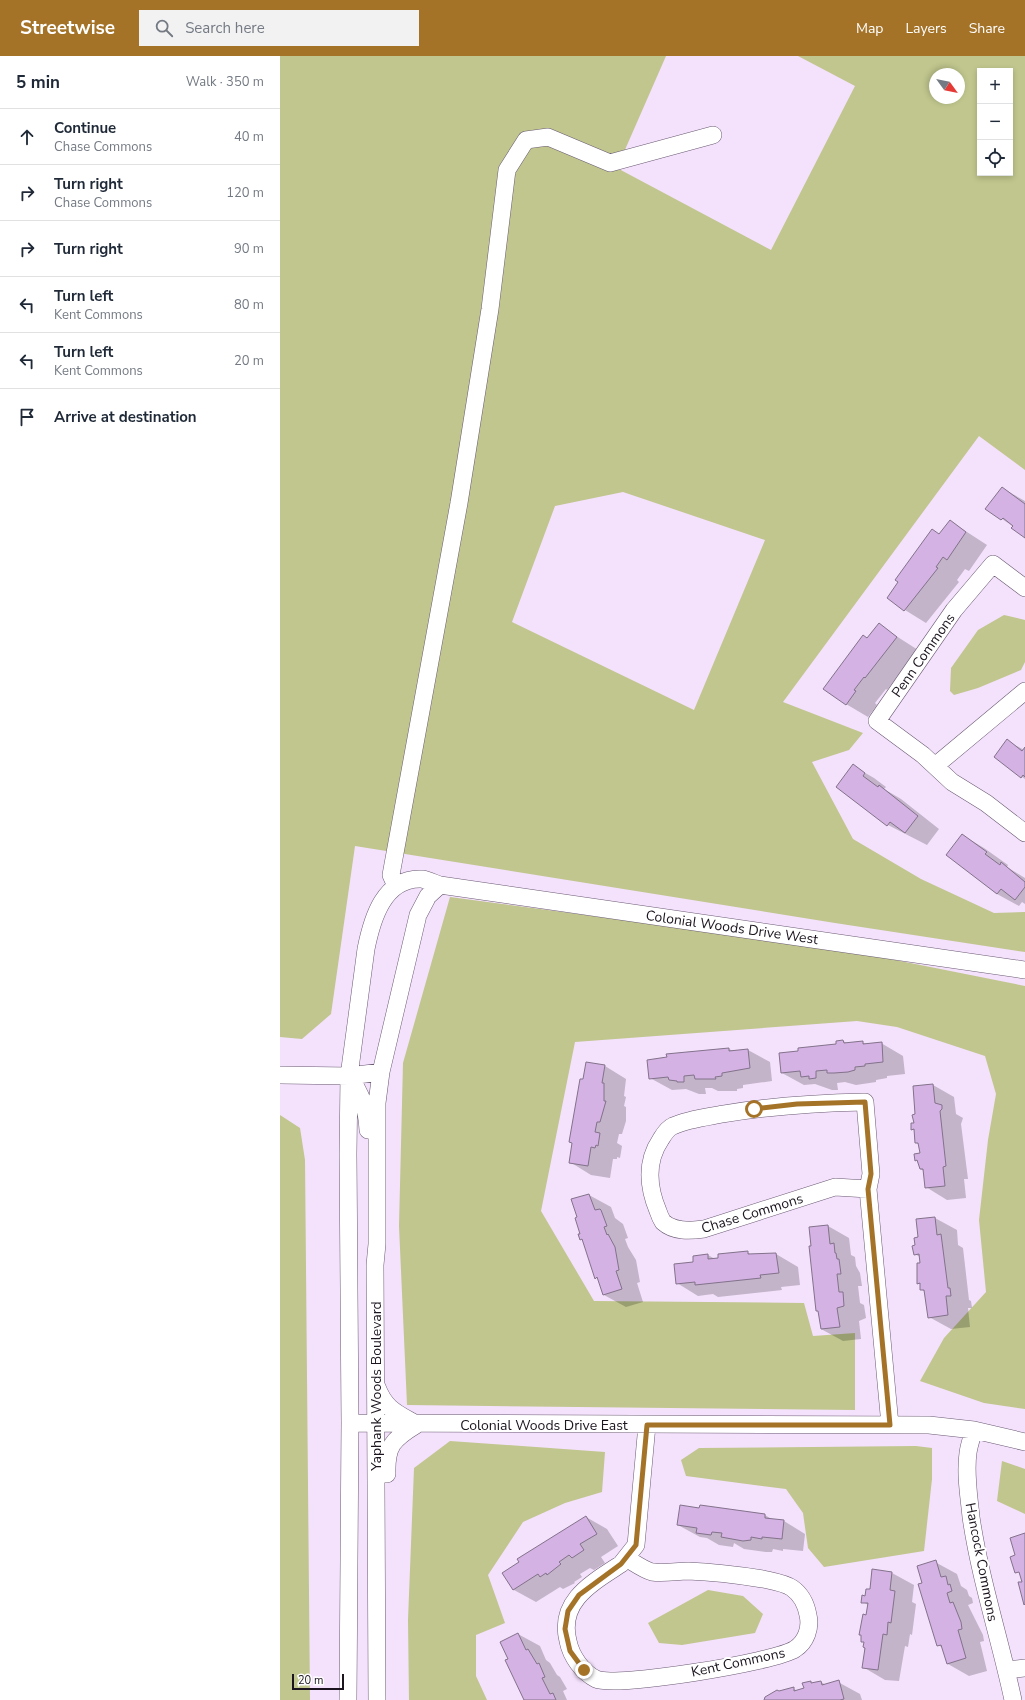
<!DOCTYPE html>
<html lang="en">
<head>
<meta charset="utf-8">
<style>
	body { margin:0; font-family:"Nunito Sans",sans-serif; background:#f2f2f3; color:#1f2937 }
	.controls { position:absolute; right:12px; top:12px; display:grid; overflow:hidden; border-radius:0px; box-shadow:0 2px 6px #0003 }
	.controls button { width:36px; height:36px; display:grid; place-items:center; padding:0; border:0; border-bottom:1px solid #e0e1e3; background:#fff; color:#1f2937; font:20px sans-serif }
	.compass { position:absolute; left:649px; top:12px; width:36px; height:36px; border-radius:50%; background:#fff; box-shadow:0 2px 6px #0003; rotate:123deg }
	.scale { position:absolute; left:12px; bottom:10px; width:52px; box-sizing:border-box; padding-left:4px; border:2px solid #1c151f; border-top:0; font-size:11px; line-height:14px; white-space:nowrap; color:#1c151f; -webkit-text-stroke:3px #fff; paint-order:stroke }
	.stop { position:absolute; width:12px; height:12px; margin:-9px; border:3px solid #a47328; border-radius:50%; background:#fff }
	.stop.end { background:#a47328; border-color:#fff; box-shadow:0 1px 4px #0008 }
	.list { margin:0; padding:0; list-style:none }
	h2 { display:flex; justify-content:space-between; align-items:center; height:52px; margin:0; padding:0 16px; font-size:17px }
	h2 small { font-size:13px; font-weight:400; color:#747a83 }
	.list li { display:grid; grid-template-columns:26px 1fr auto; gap:12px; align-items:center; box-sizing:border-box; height:56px; padding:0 16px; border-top:1px solid #e0e1e3 }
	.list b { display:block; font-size:15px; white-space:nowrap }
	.list p { margin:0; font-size:13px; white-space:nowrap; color:#747a83 }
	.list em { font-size:13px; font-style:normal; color:#747a83 }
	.icon { flex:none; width:22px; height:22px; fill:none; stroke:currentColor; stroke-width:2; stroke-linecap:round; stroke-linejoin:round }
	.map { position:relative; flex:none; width:745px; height:1644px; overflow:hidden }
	header { display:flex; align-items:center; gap:24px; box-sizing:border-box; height:56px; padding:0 20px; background:#a47328; color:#fff }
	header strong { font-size:19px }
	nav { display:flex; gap:22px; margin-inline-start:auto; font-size:14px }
	.search { width:280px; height:36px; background:#f2f2f3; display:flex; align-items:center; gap:10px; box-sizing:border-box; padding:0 14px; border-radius:0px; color:#747a83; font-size:15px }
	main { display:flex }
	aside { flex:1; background:#fff }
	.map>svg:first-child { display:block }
	.green { fill:#c0c68d; fill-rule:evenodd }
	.shadow { fill:#0003 }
	.building { fill:#d4b2e4; stroke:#83728b }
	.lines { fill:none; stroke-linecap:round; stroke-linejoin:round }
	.minor-casing { stroke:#6a5a72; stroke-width:18 }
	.minor { stroke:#fff; stroke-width:17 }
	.route { stroke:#a47328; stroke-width:5 }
	.labels { text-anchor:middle; stroke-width:4; stroke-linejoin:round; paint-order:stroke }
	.street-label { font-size:14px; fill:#1c151f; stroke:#fff }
</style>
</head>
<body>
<header>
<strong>Streetwise</strong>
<div class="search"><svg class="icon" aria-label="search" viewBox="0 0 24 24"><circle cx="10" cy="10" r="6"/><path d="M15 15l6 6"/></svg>Search here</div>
<nav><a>Map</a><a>Layers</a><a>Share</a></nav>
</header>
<main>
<aside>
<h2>5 min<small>Walk · 350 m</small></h2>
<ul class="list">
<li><svg class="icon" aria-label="ahead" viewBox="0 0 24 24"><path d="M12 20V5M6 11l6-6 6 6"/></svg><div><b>Continue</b><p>Chase Commons</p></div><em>40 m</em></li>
<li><svg class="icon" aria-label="right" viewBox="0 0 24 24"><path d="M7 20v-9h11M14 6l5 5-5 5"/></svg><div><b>Turn right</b><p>Chase Commons</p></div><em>120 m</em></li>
<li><svg class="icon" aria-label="right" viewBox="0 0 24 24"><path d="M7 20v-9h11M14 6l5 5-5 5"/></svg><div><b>Turn right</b></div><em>90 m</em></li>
<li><svg class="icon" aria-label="left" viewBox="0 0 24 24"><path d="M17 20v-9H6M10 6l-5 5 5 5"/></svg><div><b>Turn left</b><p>Kent Commons</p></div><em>80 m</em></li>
<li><svg class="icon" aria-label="left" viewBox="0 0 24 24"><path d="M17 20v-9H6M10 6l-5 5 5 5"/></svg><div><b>Turn left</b><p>Kent Commons</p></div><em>20 m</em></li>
<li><svg class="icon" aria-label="arrive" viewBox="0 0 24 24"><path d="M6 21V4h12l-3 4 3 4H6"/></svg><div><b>Arrive at destination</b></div></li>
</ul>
</aside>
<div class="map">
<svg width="745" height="1644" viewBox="0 0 745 1644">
	<rect width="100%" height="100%" fill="#f4e1fc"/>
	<path class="green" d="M 0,0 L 386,0 L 337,112 L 491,194 L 575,30 L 518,0 L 745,0 L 745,414 L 699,380 L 503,646 L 583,677 L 569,694 L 532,706 L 573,783 L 641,823 L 714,857 L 745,856 L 745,896 L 555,867 L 75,790 L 51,958 L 22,983 L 0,981 ZM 700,15 L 730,15 L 730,117 L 700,117 ZM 655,18 L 679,18 L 679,42 L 655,42 ZM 343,436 L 485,484 L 414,654 L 232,566 L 275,450 Z
		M 724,559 L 745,564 L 745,606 L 741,614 L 698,632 L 674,639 L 670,635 L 671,612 L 698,574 Z
		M 170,841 L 560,893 L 745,930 L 745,1353 L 704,1347 L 640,1325 L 664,1282 L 706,1236 L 699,1164 L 708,1084 L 716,1038 L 705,1000 L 617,971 L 577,965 L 295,986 L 261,1155 L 314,1245 L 524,1247 L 533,1280 L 575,1277 L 575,1354 L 127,1349 L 119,1170 L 123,1007 Z
		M 0,1059 L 20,1072 L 25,1104 L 30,1644 L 0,1644 Z
		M 170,1385 L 325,1396 L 322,1436 L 285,1447 L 243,1466 L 208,1519 L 225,1567 L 196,1579 L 196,1620 L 207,1644 L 129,1644 L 128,1564 L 134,1412 Z
		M 636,1390 L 652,1392 L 652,1423 L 644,1495 L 544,1511 L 528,1492 L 523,1457 L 506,1433 L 406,1420 L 401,1404 L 419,1392 Z
		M 722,1405 L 745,1413 L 745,1458 L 717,1445 Z
		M 428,1534 L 463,1540 L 483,1558 L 475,1577 L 402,1589 L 379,1587 L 368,1567 Z"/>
	<path class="shadow" d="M 722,432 L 745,445 L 745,481 L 734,471 L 707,453 Z
		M 670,465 L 707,489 L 689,515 L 685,513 L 677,524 L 679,526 L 646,567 L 625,554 Z
		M 599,569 L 638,594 L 607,634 L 606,633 L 595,647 L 597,649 L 588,661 L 566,648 L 588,583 Z
		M 728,685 L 744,694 L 745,693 L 745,723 L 715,701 Z
		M 573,710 L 594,722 L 606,731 L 604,733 L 621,743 L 659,773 L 647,789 L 608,769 Z
		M 682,779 L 704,792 L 728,809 L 727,811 L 745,822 L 745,848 L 742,846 L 739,850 L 717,838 L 668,799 Z
		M 563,985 L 567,987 L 582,986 L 588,989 L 601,987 L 623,1000 L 625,1018 L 607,1020 L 607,1022 L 596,1024 L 596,1026 L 576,1029 L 565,1026 L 557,1027 L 558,1034 L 552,1034 L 535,1028 L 524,1029 L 502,1017 Z
		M 449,993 L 453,995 L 468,994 L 490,1006 L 492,1025 L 463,1029 L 463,1032 L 457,1033 L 457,1035 L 438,1035 L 432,1032 L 425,1032 L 426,1038 L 419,1038 L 406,1033 L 392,1034 L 370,1022 Z
		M 325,1010 L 346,1023 L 344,1040 L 346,1041 L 344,1050 L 346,1051 L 346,1065 L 342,1078 L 339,1078 L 337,1087 L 342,1090 L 340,1102 L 337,1101 L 337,1103 L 333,1103 L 330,1122 L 311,1119 L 290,1106 L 304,1024 Z
		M 653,1029 L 674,1041 L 676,1058 L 683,1062 L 681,1068 L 688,1123 L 684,1123 L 686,1142 L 667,1144 L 646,1131 L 644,1115 L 640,1113 L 638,1105 L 636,1104 L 641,1098 L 639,1088 L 636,1087 L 635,1075 L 632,1073 L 636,1059 Z
		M 309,1139 L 331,1151 L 335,1162 L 343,1168 L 348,1182 L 345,1183 L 348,1191 L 356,1204 L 360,1226 L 357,1227 L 363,1246 L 346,1251 L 324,1239 L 319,1224 L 316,1222 L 303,1185 L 301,1183 Z
		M 655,1162 L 677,1174 L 678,1189 L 683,1192 L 689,1244 L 691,1245 L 692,1252 L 688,1252 L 690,1271 L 671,1273 L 649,1261 L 645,1236 L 641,1233 L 641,1228 L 638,1227 L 641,1208 L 640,1201 L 635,1198 L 636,1190 L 639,1182 Z
		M 548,1170 L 569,1182 L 571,1199 L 575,1201 L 576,1210 L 580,1217 L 582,1230 L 578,1230 L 580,1247 L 584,1249 L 586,1262 L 579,1265 L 581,1283 L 563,1285 L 541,1273 L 532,1190 Z
		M 467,1196 L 472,1199 L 480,1200 L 496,1198 L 518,1211 L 520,1229 L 501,1231 L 502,1234 L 438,1241 L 433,1238 L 418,1240 L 397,1227 L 414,1207 L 428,1199 L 435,1203 Z
		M 485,1459 L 493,1464 L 504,1465 L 525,1478 L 523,1495 L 503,1493 L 503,1495 L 493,1493 L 492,1496 L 486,1496 L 464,1493 L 454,1487 L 453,1491 L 439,1489 L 427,1482 L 420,1481 L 398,1469 Z
		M 306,1461 L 327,1473 L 338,1490 L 321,1501 L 325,1507 L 314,1514 L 310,1512 L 300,1518 L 302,1521 L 294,1526 L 295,1527 L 283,1533 L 280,1531 L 256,1546 L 234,1534 L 224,1517 Z
		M 655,1506 L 677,1518 L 681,1530 L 687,1534 L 689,1540 L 692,1542 L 693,1547 L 688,1549 L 703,1579 L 704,1585 L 700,1586 L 707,1615 L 689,1620 L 668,1608 L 663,1592 L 658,1589 L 643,1527 Z
		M 593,1514 L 612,1517 L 634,1529 L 632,1546 L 636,1548 L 632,1579 L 630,1578 L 628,1591 L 625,1590 L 619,1625 L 605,1624 L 583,1611 L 585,1587 L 582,1585 L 588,1549 L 583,1546 L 587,1534 L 591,1534 Z
		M 238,1578 L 260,1590 L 266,1604 L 270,1607 L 277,1619 L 280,1621 L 287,1633 L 283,1635 L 287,1644 L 246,1644 L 229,1603 Z
		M 530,1626 L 534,1628 L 541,1626 L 546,1629 L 558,1626 L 580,1638 L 582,1644 L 487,1644 L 513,1632 L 517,1635 L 525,1633 Z"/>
	<path class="building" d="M 722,431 L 745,448 L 745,482 L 731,472 L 733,470 L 723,462 L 721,464 L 705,453 Z
		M 670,464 L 686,476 L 667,504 L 663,501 L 656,511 L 658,512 L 624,555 L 607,542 L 618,526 L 615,524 L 652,473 L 659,478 Z
		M 599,567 L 617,581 L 585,622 L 584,621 L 574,634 L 576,635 L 566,649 L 543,633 L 583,579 L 587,582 Z
		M 727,683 L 742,695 L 745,691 L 745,721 L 743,719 L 741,722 L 714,701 Z
		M 573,708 L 585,717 L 583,720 L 598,731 L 599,729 L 638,760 L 625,777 L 610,766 L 607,770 L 556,731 Z
		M 682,778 L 707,796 L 705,798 L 720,809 L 721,806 L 745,826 L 745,831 L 735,844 L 721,833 L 717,838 L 666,799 Z
		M 563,984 L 564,987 L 583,985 L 583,988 L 602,986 L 603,1006 L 585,1008 L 585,1010 L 575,1011 L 575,1014 L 568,1016 L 554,1017 L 547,1017 L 547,1014 L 536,1015 L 536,1022 L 529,1023 L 529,1020 L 521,1021 L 520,1015 L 501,1017 L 499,997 L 518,995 L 518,992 L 556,988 L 556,985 Z
		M 449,992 L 449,995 L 468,993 L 470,1012 L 442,1017 L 442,1020 L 435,1021 L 436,1023 L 415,1023 L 414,1019 L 404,1020 L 404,1026 L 397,1026 L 397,1025 L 389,1024 L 388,1021 L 369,1023 L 367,1004 L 387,1001 L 386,998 Z
		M 306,1006 L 325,1009 L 322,1027 L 324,1027 L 324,1045 L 326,1045 L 320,1066 L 317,1066 L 315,1076 L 320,1077 L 318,1090 L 316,1089 L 315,1092 L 311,1091 L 308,1110 L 289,1107 L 292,1087 L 289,1086 L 300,1023 L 303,1023 Z
		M 653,1028 L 655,1047 L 662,1049 L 662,1053 L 660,1055 L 666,1110 L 663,1111 L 665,1130 L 645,1132 L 643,1113 L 640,1113 L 637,1104 L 635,1105 L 634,1098 L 640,1097 L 638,1087 L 635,1087 L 634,1073 L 631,1074 L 631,1067 L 634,1067 L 632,1059 L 635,1058 L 633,1030 Z
		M 309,1138 L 315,1154 L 320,1153 L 321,1154 L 327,1170 L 324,1171 L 327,1179 L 328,1178 L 335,1191 L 339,1214 L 336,1215 L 342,1233 L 323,1239 L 317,1221 L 315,1223 L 302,1183 L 300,1184 L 298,1178 L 300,1178 L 295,1162 L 297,1161 L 291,1143 Z
		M 655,1161 L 657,1179 L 661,1178 L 668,1232 L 670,1232 L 671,1240 L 666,1240 L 668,1259 L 648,1262 L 644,1234 L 640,1234 L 640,1227 L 637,1228 L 637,1207 L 640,1207 L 639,1198 L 634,1199 L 632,1190 L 635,1189 L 634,1182 L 638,1181 L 636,1163 Z
		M 548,1169 L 550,1188 L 554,1187 L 555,1197 L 556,1197 L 557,1203 L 559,1203 L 561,1218 L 557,1218 L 559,1236 L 563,1236 L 564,1250 L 557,1252 L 560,1271 L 541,1273 L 538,1255 L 536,1255 L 529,1190 L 531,1190 L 529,1171 Z
		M 468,1195 L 468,1198 L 496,1197 L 499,1217 L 480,1219 L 481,1222 L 415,1229 L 415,1226 L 396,1228 L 394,1208 L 413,1206 L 413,1200 L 428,1198 L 428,1203 L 438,1202 L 438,1198 Z
		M 400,1449 L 419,1452 L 420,1449 L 485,1458 L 485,1462 L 504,1464 L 502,1483 L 482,1481 L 482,1483 L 471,1481 L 471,1484 L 463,1485 L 441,1481 L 442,1477 L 432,1476 L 431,1479 L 416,1477 L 417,1472 L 397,1469 Z
		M 306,1460 L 317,1478 L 300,1488 L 304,1494 L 292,1502 L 289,1499 L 279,1506 L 281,1508 L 267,1519 L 266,1517 L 260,1521 L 258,1518 L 233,1534 L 222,1517 L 239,1506 L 237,1503 Z
		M 745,1477 L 745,1548 L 744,1549 L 738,1526 L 742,1526 L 739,1516 L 735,1517 L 730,1501 L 735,1499 L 730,1482 Z
		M 656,1504 L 661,1521 L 666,1520 L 668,1529 L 670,1528 L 672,1535 L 667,1537 L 670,1547 L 673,1546 L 681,1566 L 682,1573 L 678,1574 L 686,1602 L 667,1608 L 661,1589 L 657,1590 L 638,1528 L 642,1527 L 637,1510 Z
		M 592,1513 L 612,1516 L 610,1534 L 615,1535 L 611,1567 L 608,1566 L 607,1579 L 603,1578 L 598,1614 L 582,1612 L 585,1592 L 583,1591 L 584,1586 L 581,1586 L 581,1579 L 579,1579 L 583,1558 L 586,1559 L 588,1547 L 581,1547 L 582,1539 L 585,1540 L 586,1533 L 590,1533 Z
		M 238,1577 L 246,1594 L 248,1593 L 257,1608 L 259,1607 L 265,1621 L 262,1622 L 270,1638 L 273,1637 L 276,1644 L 244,1644 L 225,1604 L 228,1603 L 220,1586 Z
		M 559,1624 L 564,1643 L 560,1644 L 484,1644 L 485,1641 L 497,1634 L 499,1635 L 514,1631 L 514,1635 L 524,1632 L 522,1627 L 531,1625 L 531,1627 L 541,1625 L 542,1629 Z"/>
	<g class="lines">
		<defs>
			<path id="minor" d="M 745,532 L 713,508 L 674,554 L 597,665 L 643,699 L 672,726 L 706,747 L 745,777
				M 655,710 L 745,635
				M 116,830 L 111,819 L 179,447 L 210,253 L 227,114 L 246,84 L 268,81 L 330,107 L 433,79
				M 0,1019 L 69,1020 L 101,1016
				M 69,1020 C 81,1038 87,1052 88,1074
				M 588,1133 L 555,1131 L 424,1173 C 410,1175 394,1176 383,1166 C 381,1163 379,1158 378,1155 C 368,1131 366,1105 381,1083 C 384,1078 388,1072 393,1070 C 408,1063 427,1061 443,1058 C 490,1050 537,1047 585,1046 L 591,1118 L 588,1133 L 610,1369
				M 97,1331 C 105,1353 117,1357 136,1368
				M 70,1367 L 649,1369 L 694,1374 L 745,1386
				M 694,1374 C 692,1381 689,1389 688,1397 C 685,1418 689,1440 691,1461 C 700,1523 720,1583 733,1644
				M 107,1418 C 106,1390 113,1383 136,1369
				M 346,1502 C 353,1506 364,1514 372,1516 C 384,1518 397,1515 408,1515 C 434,1516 458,1519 483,1523 C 492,1525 505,1527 512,1532 C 522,1539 526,1548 528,1559 C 531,1572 526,1586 515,1593 C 496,1606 335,1632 316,1623 C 302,1616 291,1600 288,1585 C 278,1545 312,1527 341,1508 L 356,1489 L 367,1369
				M 727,1614 L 745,1612
				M 68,1644 L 70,1367 L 68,1098 L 69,1020 L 86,893 C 92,863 104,821 142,823 C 148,824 154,827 160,829 L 745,914
				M 97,1644 L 95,1209 L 97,1188 L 97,1047 L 101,1016 L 138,859 L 148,840 L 160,829"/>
		</defs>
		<use href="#minor" class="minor-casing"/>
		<use href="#minor" class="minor"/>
	</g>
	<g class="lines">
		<path class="route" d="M 304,1614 L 290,1595 L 285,1573 L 288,1555 L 299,1539 L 341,1508 L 356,1489 L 367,1369 L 610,1369 L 588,1133 L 591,1118 L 585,1046 L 517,1048 L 474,1053"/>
	</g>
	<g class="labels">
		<g class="street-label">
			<text transform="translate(643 599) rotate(-55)" y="5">Penn Commons</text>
			<text transform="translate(452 871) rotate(8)" y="5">Colonial Woods Drive West</text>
			<text transform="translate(472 1157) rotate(-17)" y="5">Chase Commons</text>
			<text transform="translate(96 1330) rotate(-90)" y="5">Yaphank Woods Boulevard</text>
			<text x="264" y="1374">Colonial Woods Drive East</text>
			<text transform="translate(702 1506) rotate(79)" y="5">Hancock Commons</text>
			<text transform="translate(458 1606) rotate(-12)" y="5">Kent Commons</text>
		</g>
	</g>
</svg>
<div class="controls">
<button>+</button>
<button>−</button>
<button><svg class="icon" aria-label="locate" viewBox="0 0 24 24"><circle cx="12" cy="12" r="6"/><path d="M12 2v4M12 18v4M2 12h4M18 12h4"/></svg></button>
</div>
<svg class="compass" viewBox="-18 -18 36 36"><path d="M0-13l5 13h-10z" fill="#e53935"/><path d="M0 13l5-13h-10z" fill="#747a83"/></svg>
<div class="scale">20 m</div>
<div class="stop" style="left:474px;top:1053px"></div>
<div class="stop end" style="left:304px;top:1614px"></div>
</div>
</main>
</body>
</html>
